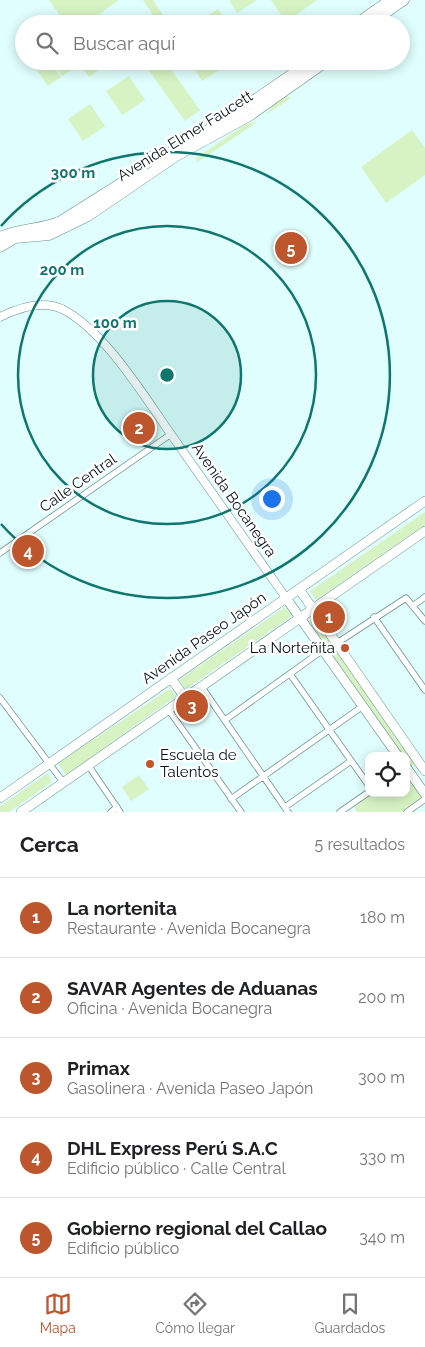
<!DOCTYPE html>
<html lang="es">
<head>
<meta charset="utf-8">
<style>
	body { margin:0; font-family:Raleway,sans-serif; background:#f6f6f6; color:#202124 }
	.controls { position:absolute; right:15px; bottom:15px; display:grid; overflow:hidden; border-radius:10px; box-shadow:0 2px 12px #0003 }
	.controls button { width:45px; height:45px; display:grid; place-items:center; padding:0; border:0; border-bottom:1px solid #e0e0e0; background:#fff; color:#202124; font:25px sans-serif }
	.you { position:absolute; left:271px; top:498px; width:18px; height:18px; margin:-12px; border:4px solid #fff; border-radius:50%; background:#1a73e8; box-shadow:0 0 0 8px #1a73e833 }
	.badge { display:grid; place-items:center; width:32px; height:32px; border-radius:50%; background:#bd562d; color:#fff; font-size:16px; font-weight:700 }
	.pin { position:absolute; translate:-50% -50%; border:2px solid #fff; box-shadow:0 1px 5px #0006 }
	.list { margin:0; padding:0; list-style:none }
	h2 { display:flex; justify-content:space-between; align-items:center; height:65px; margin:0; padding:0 20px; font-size:21px }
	h2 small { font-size:16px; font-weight:400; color:#757577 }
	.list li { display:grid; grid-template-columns:32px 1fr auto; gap:15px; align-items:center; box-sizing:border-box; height:80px; padding:0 20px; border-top:1px solid #e0e0e0 }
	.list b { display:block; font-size:19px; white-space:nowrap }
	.list p { margin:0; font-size:16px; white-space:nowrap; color:#757577 }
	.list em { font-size:16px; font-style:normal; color:#757577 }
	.icon { flex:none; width:28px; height:28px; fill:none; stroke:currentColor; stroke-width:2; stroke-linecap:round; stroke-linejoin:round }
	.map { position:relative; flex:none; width:425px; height:812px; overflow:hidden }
	.search { position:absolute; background:#fff; box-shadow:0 2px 12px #0003; left:15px; right:15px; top:15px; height:55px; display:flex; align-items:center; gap:12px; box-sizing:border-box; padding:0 18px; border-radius:28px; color:#757577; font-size:19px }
	.sheet { height:465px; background:#fff }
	nav { display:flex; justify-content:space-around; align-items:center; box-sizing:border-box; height:70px; border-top:1px solid #e0e0e0; background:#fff; font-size:14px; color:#757577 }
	nav a { display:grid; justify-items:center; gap:2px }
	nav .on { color:#bd562d }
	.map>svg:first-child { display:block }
	.green { fill:#d7f3c4 }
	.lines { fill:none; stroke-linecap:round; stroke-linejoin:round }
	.minor-casing { stroke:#6b908f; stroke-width:7 }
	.tertiary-casing { stroke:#6b908f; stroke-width:9 }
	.secondary-casing { stroke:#6b908f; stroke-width:10 }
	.primary-casing { stroke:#6b908f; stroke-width:10 }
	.trunk-casing { stroke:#6b908f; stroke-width:11 }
	.minor { stroke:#fff; stroke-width:5.5 }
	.tertiary { stroke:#fff; stroke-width:8 }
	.secondary { stroke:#fff; stroke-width:9 }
	.primary { stroke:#fff; stroke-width:9 }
	.trunk { stroke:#fff; stroke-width:10 }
	.ring { fill:none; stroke:#0f766e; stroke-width:2.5 }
	.poi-dot { fill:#bd562d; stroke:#fff; stroke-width:2 }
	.labels { text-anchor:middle; stroke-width:5; stroke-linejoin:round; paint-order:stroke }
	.street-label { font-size:15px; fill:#051313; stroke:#fff }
	.poi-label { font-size:15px; fill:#051313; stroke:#fff; text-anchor:end }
	.centre { fill:#0f766e; stroke:#fff; stroke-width:2.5 }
	.ring-label { font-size:15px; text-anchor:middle; font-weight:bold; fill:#0f766e; stroke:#fff; stroke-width:5; stroke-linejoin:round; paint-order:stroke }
</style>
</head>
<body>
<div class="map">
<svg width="425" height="812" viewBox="0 0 425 812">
	<rect width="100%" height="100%" fill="#dffefd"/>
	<path class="green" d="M 49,0 L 119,0 L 85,24 L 66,24 Z
		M 143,0 L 153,0 L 169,24 L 159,24 Z
		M 231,0 L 257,0 L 237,13 L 230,1 Z
		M 271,0 L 317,0 L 286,22 Z
		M 218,9 L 226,20 L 221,24 L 195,24 Z
		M 52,61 L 70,61 L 75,68 L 62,76 Z
		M 77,61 L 105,61 L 107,64 L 89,77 Z
		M 142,61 L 165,61 L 200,110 L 185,121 Z
		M 189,61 L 216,61 L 221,69 L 202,81 Z
		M 50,62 L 61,77 L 48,86 L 37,70 Z
		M 129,76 L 145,100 L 122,115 L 106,91 Z
		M 286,96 L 291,98 L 267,114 L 273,105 Z
		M 90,104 L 105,126 L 83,141 L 68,119 Z
		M 255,122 L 256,123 L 198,162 L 195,159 L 246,124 Z
		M 412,130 L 425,148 L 425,175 L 386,203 L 361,167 Z
		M 425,512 L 425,525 L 316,600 L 310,591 Z
		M 285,607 L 292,616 L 186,689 L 179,680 Z
		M 314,619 L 415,763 L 411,766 L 406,756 L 403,756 L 310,622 Z
		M 171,688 L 175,697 L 66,775 L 58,763 Z
		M 48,773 L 52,782 L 9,812 L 0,812 L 0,806 Z
		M 406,773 L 424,798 L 404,812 L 357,812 L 354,807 L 372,793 L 406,793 Z
		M 139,775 L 149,789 L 131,801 L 122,787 Z"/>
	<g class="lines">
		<defs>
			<path id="minor" d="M 0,553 L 171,434
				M 414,605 L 425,597
				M 374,617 L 425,690
				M 337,643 L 406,598 L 425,621
				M 290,674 L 369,786
				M 201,686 L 288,812
				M 0,698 L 63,782
				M 168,709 L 241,812
				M 225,720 L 323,650
				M 88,765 L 120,812
				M 231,799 L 363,706
				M 285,807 L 351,761
				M 111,812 L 117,807
				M 340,812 L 369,792
				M 407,812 L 425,799"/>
			<path id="tertiary" d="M 0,317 C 18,308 42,300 62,309 C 105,330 147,401 175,440 C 212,493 249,545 286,598"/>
			<path id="secondary" d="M 299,589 L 425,771
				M 286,598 L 398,756
				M 406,767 L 425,794"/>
			<path id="primary" d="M 171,678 L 185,698
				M 0,798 L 425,501
				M 21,812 L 425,531"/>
			<path id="trunk" d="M 356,24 L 390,0
				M 370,24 L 404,0
				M 154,162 L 230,117 L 311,61
				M 0,237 C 20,228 41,230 61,221 L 142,170
				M 0,247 L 15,238 L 49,235 L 88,216 L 176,156 L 249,116 L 327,61"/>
		</defs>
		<use href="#minor" class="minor-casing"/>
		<use href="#tertiary" class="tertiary-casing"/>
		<use href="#secondary" class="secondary-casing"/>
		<use href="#primary" class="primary-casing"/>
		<use href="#trunk" class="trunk-casing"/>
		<use href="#minor" class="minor"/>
		<use href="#tertiary" class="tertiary"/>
		<use href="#secondary" class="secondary"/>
		<use href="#primary" class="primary"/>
		<use href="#trunk" class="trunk"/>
	</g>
	<circle cx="167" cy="375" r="74" fill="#0f766e" fill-opacity=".12"/>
	<g class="ring">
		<circle cx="167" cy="375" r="74"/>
		<circle cx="167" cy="375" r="149"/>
		<path d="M1 226A223 223 0 1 1 1 524"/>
	</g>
	<g class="poi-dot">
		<circle cx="345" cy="648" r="5"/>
		<circle cx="150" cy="764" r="5"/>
	</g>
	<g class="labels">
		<g class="street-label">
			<text transform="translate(185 136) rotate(-32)" y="5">Avenida Elmer Faucett</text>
			<text transform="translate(78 483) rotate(-35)" y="5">Calle Central</text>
			<text transform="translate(234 500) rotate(55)" y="5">Avenida Bocanegra</text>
			<text transform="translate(204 638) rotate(-35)" y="5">Avenida Paseo Japón</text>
		</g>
		<g class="poi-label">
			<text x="335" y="653">La Norteñita</text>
			<text x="160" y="760" text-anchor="start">Escuela de<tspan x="160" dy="17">Talentos</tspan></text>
		</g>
	</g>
	<circle cx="167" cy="375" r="8" class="centre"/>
	<g class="ring-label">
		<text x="73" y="178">300 m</text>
		<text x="62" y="275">200 m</text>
		<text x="115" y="328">100 m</text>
	</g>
</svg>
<div class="controls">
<button><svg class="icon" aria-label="locate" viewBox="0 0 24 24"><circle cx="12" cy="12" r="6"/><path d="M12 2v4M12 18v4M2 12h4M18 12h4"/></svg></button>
</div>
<div class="you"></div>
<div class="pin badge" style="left:329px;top:617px">1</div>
<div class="pin badge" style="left:139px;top:428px">2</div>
<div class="pin badge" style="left:192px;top:706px">3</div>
<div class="pin badge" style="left:28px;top:551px">4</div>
<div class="pin badge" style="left:291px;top:248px">5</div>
<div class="search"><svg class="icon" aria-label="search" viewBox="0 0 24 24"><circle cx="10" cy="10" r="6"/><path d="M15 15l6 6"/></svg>Buscar aquí</div>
</div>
<section class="sheet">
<h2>Cerca<small>5 resultados</small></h2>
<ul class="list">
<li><span class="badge">1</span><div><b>La nortenita</b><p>Restaurante · Avenida Bocanegra</p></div><em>180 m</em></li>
<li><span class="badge">2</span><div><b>SAVAR Agentes de Aduanas</b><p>Oficina · Avenida Bocanegra</p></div><em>200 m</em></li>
<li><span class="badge">3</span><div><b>Primax</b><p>Gasolinera · Avenida Paseo Japón</p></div><em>300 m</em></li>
<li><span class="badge">4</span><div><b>DHL Express Perú S.A.C</b><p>Edificio público · Calle Central</p></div><em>330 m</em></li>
<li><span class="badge">5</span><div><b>Gobierno regional del Callao</b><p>Edificio público</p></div><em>340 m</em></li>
</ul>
</section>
<nav>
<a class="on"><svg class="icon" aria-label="map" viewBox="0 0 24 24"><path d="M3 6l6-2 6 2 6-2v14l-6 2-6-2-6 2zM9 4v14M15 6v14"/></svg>Mapa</a>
<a><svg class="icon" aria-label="directions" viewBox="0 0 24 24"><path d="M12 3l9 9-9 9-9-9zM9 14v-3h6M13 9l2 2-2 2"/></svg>Cómo llegar</a>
<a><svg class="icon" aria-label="saved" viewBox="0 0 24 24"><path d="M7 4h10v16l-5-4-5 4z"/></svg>Guardados</a>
</nav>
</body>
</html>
